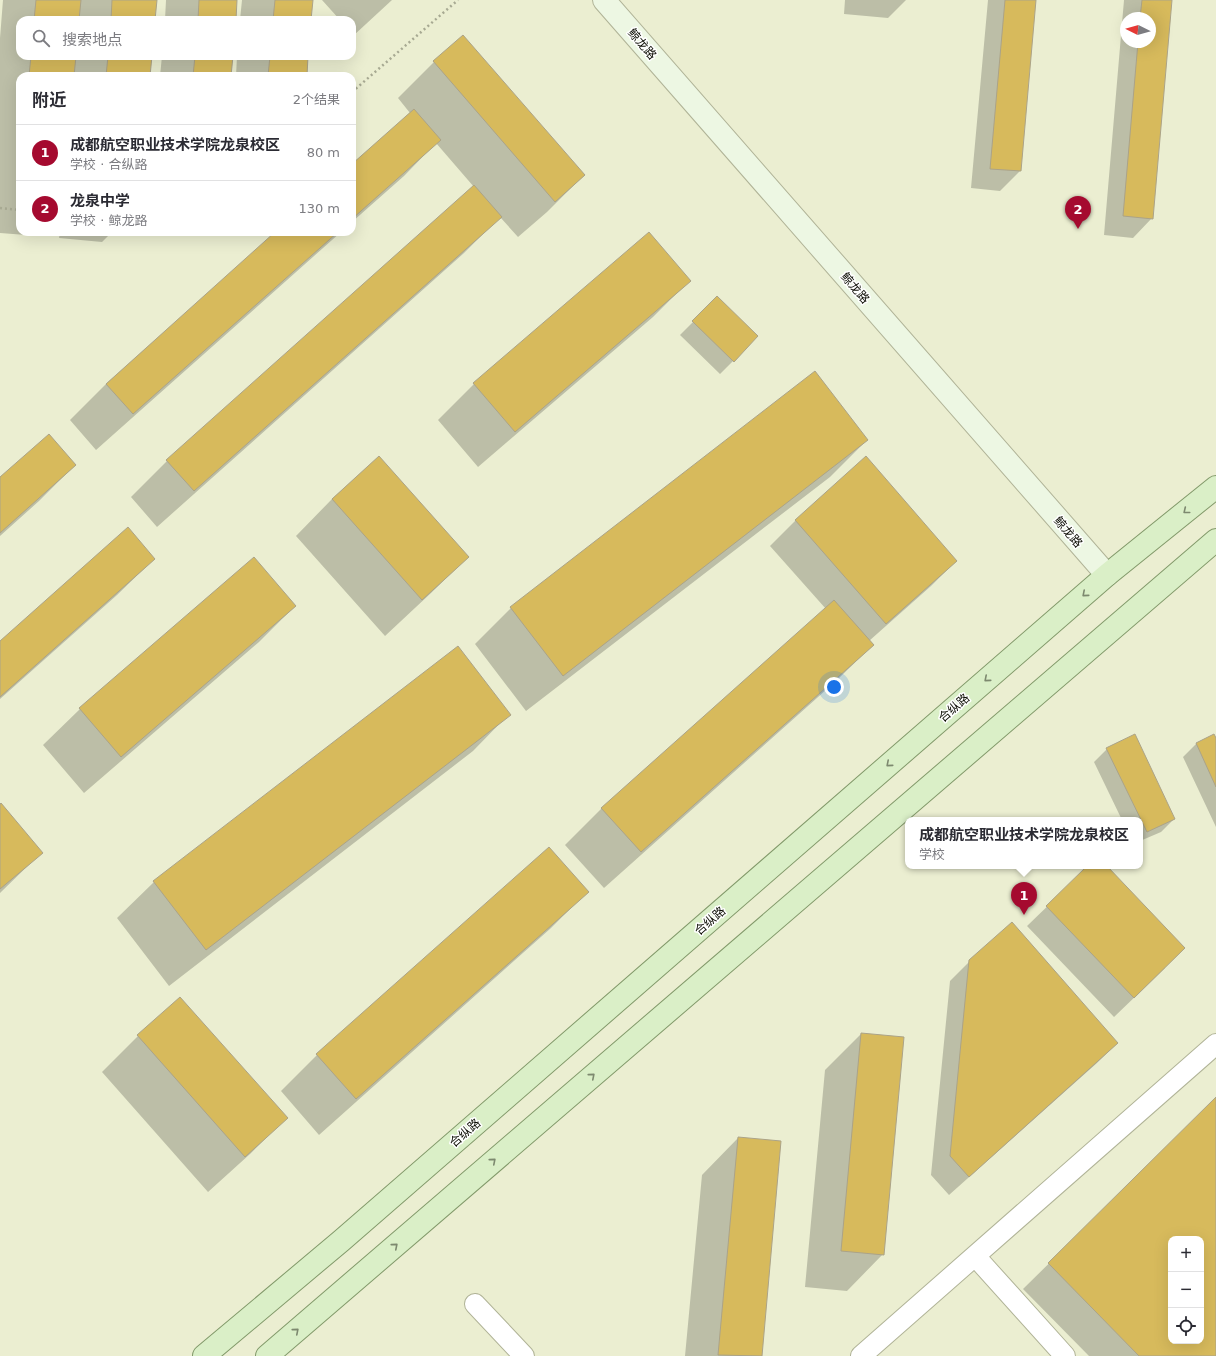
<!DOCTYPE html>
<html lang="zh">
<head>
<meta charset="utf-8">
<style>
	body { margin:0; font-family:"DejaVu Sans","Noto Sans SC",sans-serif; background:#f7f7f7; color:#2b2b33 }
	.controls { position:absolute; right:12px; bottom:12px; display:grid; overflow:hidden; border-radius:8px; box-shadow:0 4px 16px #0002 }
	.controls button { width:36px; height:36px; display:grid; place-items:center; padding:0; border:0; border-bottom:1px solid #e1e1e2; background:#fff; color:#2b2b33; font:20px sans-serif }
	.compass { position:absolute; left:1120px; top:12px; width:36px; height:36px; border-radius:50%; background:#fff; box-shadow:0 4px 16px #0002; rotate:275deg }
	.you { position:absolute; left:834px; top:687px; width:14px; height:14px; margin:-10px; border:3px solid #fff; border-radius:50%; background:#1a73e8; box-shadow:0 0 0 6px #1a73e833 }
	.badge { display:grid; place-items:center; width:26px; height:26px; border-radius:50%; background:#a50a2f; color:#fff; font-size:13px; font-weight:700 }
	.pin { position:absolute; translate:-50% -33px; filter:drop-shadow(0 1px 2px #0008) }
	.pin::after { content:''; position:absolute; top:21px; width:14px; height:12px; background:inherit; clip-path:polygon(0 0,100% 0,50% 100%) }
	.popup { position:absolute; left:905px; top:817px; width:238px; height:52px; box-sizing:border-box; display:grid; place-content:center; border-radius:8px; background:#fff; filter:drop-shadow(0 1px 3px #0005); font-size:13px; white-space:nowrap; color:#7c7c81 }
	.popup b { font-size:15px; color:#2b2b33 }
	.popup::after { content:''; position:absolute; left:50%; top:100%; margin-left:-8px; border:8px solid transparent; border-top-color:#fff }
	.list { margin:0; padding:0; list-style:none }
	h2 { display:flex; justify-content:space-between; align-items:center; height:52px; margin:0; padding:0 16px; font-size:17px }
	h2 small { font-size:13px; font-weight:400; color:#7c7c81 }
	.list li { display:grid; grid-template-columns:26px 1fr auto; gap:12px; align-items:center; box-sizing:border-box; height:56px; padding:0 16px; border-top:1px solid #e1e1e2 }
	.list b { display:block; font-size:15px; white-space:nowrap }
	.list p { margin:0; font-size:13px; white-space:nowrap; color:#7c7c81 }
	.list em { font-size:13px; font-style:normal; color:#7c7c81 }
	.icon { flex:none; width:22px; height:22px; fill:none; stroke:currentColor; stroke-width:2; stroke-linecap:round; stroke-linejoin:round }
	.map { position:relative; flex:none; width:1216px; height:1356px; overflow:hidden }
	.search { position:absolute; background:#fff; box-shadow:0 4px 16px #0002; left:16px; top:16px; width:340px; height:44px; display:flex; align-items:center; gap:10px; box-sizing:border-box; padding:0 14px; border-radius:12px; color:#7c7c81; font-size:15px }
	.panel { position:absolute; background:#fff; box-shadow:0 4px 16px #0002; left:16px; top:72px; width:340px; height:164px; border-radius:12px }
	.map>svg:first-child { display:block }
	.shadow { fill:#0003; fill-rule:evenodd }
	.building { fill:#d7ba5c; stroke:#aba388; fill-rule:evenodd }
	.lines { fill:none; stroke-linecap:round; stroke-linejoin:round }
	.street-casing { stroke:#b0b397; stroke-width:22 }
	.secondary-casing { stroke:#b0b397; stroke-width:24 }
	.primary-casing { stroke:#82996a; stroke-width:24 }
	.path { stroke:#a7a992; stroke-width:2.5; stroke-dasharray:2 3; stroke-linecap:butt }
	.street { stroke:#fff; stroke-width:20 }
	.secondary { stroke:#edf7e3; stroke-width:22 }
	.primary { stroke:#daefc7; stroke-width:22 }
	.oneway { stroke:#7d896f }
	.labels { text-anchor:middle; stroke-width:3; stroke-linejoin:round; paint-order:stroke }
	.street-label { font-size:12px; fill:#0c0d04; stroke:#fff }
</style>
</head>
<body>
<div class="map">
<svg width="1216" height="1356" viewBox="0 0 1216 1356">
	<rect width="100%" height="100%" fill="#ebeed1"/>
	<path class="shadow" d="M 3,0 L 156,0 L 154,20 L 20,20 L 20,56 L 151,56 L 149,76 L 20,76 L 20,232 L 29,232 L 26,235 L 0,233 L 0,38 Z
		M 166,0 L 236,0 L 235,20 L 165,20 Z
		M 242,0 L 312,0 L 310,20 L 240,20 Z
		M 322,0 L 392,0 L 353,36 L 352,34 L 352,20 L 340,20 Z
		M 845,0 L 906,0 L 888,18 L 844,14 Z
		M 988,0 L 1035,0 L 1020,171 L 1000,191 L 971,188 Z
		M 1124,0 L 1171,0 L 1152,218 L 1133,238 L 1104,235 ZM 1126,18 L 1150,18 L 1150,42 L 1126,42 Z
		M 463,37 L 584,175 L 547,212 L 518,237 L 500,217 L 464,253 L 157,527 L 131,497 L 167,461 L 474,187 L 436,143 L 404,176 L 352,222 L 352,165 L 410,113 L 398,98 L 434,62 Z
		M 162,56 L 232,56 L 230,76 L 160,76 Z
		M 237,56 L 307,56 L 306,76 L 236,76 Z
		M 60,232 L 112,232 L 102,242 L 59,238 Z
		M 277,232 L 341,232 L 96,450 L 70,420 L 106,384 Z
		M 689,281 L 653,317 L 478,467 L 438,420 L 474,384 Z
		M 717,298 L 733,361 L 720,374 L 680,335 Z
		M 867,440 L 830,477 L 526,711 L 475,644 L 511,608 Z
		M 379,457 L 468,557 L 431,593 L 385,636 L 296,536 L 332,499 Z
		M 75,465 L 39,501 L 0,536 L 0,479 Z
		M 796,520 L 956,561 L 931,586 L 869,641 L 873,645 L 836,681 L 604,888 L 565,845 L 602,808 L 826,609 L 770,546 Z
		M 154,559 L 117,595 L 0,699 L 0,642 Z
		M 295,606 L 259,642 L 84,793 L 43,745 L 80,709 Z
		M 458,647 L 509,714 L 473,751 L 169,986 L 117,918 L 154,882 Z
		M 1214,735 L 1216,738 L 1216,827 L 1183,757 L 1196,744 Z
		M 1107,749 L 1174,819 L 1161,832 L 1140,841 L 1140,820 L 1122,820 L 1094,762 Z
		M 0,805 L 41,853 L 0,893 Z
		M 549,848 L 587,892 L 551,928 L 319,1135 L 281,1091 L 317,1055 Z
		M 1089,866 L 1105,866 L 1165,968 L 1114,1017 L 1027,926 Z
		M 970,961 L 1117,1043 L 1097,1063 L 949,1195 L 931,1175 L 950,981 Z
		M 861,1034 L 883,1254 L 847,1291 L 805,1287 L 825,1070 Z
		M 138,1036 L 286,1118 L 250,1154 L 208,1192 L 102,1072 Z
		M 1216,1099 L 1216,1356 L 1089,1356 L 1023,1289 ZM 1171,1239 L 1201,1239 L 1201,1341 L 1171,1341 Z
		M 738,1138 L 780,1142 L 761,1356 L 685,1356 L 702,1175 Z"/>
	<path class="building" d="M 36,0 L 81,0 L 79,20 L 34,20 Z
		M 112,0 L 157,0 L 155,20 L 111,20 Z
		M 199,0 L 237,0 L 236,20 L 198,20 Z
		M 275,0 L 313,0 L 311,20 L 273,20 Z
		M 1005,0 L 1036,0 L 1021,171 L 990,169 Z
		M 1142,0 L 1172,0 L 1153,219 L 1123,216 L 1138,42 L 1150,42 L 1150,18 L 1140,18 Z
		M 463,35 L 585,175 L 555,202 L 433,61 Z
		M 31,56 L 76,56 L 74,76 L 29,76 Z
		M 108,56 L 152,56 L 150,76 L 106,76 Z
		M 195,56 L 233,56 L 231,76 L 193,76 Z
		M 270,56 L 308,56 L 307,76 L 268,76 Z
		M 414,109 L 441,140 L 352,219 L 352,164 Z
		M 474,185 L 502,217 L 194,491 L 166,460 Z
		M 275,232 L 338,232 L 133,414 L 106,384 Z
		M 649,232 L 691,281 L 515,432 L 473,383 Z
		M 717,296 L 758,336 L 734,362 L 692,321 Z
		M 815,371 L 868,440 L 563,676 L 510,607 Z
		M 49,434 L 76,465 L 0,533 L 0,477 Z
		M 379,456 L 469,557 L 422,600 L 332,499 Z
		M 866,456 L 957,561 L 886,624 L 795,520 Z
		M 128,527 L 155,559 L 0,697 L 0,641 Z
		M 254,557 L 296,606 L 121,757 L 79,708 Z
		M 834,600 L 874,645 L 641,852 L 601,808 Z
		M 458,646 L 511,715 L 206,950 L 153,881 Z
		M 1135,734 L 1175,819 L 1147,832 L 1106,748 Z
		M 1214,734 L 1216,738 L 1216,787 L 1196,743 Z
		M 1,803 L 43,853 L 0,889 L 0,804 Z
		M 549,847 L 589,892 L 356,1099 L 316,1054 Z
		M 1087,866 L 1107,866 L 1185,948 L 1134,998 L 1046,906 Z
		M 1012,922 L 1118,1043 L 969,1177 L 950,1156 L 969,960 Z
		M 180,997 L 288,1118 L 245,1157 L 137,1035 Z
		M 861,1033 L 904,1037 L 884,1255 L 841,1251 Z
		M 1216,1097 L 1216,1356 L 1139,1356 L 1048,1263 ZM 1171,1239 L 1201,1239 L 1201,1341 L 1171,1341 Z
		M 738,1137 L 781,1141 L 762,1356 L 718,1355 Z"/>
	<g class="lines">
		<defs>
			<path id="street" d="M 975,1256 L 1065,1356
				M 475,1304 L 524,1356
				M 861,1356 L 1216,1044"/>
			<path id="secondary" d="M 604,0 L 1107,575"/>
			<path id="primary" d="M 204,1356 L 341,1241 L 1107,575 L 1216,487
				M 267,1356 L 1216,540"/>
		</defs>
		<use href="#street" class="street-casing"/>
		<use href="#secondary" class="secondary-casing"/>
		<use href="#primary" class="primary-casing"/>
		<path class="path" d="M 352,92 L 458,0
			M 0,208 L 20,210"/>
		<use href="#street" class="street"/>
		<use href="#secondary" class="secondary"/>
		<use href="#primary" class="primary"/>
	</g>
	<defs><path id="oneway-chevron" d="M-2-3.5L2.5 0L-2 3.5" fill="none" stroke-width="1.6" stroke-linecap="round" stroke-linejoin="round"/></defs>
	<g class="oneway">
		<use href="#oneway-chevron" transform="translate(1186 511) rotate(141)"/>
		<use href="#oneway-chevron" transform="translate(1085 594) rotate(139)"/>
		<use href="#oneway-chevron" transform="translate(987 679) rotate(139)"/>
		<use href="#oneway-chevron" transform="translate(889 764) rotate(139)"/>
		<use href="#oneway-chevron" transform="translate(592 1076) rotate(-41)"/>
		<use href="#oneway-chevron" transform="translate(493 1161) rotate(-41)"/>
		<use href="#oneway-chevron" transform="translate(395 1246) rotate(-41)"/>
		<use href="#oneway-chevron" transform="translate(296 1331) rotate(-41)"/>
	</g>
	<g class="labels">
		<g class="street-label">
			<text transform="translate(642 44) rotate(49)" y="4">鲸龙路</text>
			<text transform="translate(855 288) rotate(49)" y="4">鲸龙路</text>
			<text transform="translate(1068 532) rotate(49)" y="4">鲸龙路</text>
			<text transform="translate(954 708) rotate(-41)" y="4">合纵路</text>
			<text transform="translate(710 921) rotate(-41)" y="4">合纵路</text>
			<text transform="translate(465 1133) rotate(-41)" y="4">合纵路</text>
		</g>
	</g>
</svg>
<div class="controls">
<button>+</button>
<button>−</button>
<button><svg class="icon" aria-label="locate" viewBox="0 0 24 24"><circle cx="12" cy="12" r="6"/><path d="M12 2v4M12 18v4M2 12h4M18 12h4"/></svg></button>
</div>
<svg class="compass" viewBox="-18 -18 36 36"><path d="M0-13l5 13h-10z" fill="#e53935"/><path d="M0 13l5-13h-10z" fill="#7c7c81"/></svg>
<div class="you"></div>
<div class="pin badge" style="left:1024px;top:915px">1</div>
<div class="popup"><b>成都航空职业技术学院龙泉校区</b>学校</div>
<div class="pin badge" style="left:1078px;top:229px">2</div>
<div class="search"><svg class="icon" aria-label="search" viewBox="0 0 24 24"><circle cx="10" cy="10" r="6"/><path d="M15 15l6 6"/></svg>搜索地点</div>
<section class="panel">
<h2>附近<small>2个结果</small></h2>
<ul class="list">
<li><span class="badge">1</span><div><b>成都航空职业技术学院龙泉校区</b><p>学校 · 合纵路</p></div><em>80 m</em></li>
<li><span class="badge">2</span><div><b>龙泉中学</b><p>学校 · 鲸龙路</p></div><em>130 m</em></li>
</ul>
</section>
</div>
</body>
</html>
